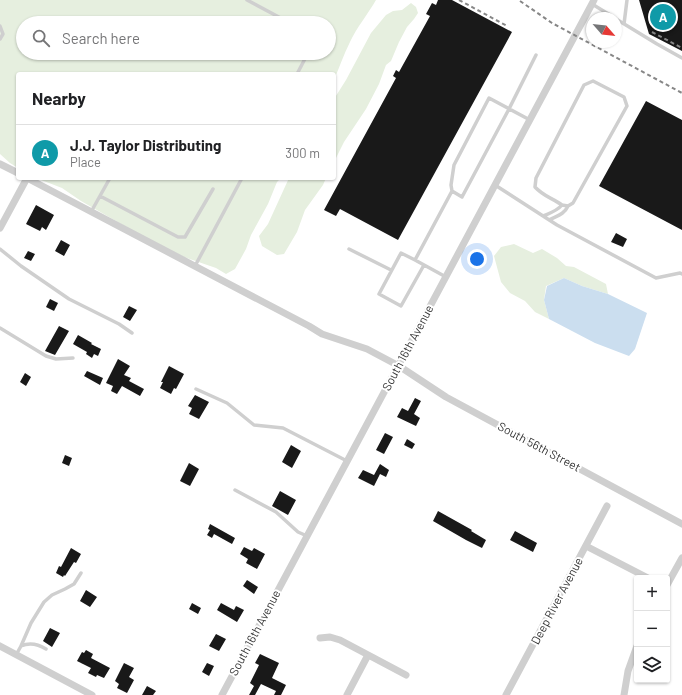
<!DOCTYPE html>
<html lang="en">
<head>
<meta charset="utf-8">
<style>
	body { margin:0; font-family:Barlow,sans-serif; background:#f6f6f6; color:#202124 }
	.controls { position:absolute; right:12px; bottom:12px; display:grid; overflow:hidden; border-radius:4px; box-shadow:0 1px 3px #0004 }
	.controls button { width:36px; height:36px; display:grid; place-items:center; padding:0; border:0; border-bottom:1px solid #e0e0e0; background:#fff; color:#202124; font:20px sans-serif }
	.compass { position:absolute; left:586px; top:12px; width:36px; height:36px; border-radius:50%; background:#fff; box-shadow:0 1px 3px #0004; rotate:118deg }
	.you { position:absolute; left:477px; top:259px; width:14px; height:14px; margin:-10px; border:3px solid #fff; border-radius:50%; background:#1a73e8; box-shadow:0 0 0 6px #1a73e833 }
	.badge { display:grid; place-items:center; width:26px; height:26px; border-radius:50%; background:#f0312c; color:#fff; font-size:13px; font-weight:700 }
	.pin { position:absolute; translate:-50% -50%; border:2px solid #fff; box-shadow:0 1px 4px #0006 }
	.list { margin:0; padding:0; list-style:none }
	h2 { display:flex; justify-content:space-between; align-items:center; height:52px; margin:0; padding:0 16px; font-size:17px }
	h2 small { font-size:13px; font-weight:400; color:#757577 }
	.list li { display:grid; grid-template-columns:26px 1fr auto; gap:12px; align-items:center; box-sizing:border-box; height:56px; padding:0 16px; border-top:1px solid #e0e0e0 }
	.list b { display:block; font-size:15px; white-space:nowrap }
	.list p { margin:0; font-size:13px; white-space:nowrap; color:#757577 }
	.list em { font-size:13px; font-style:normal; color:#757577 }
	.icon { flex:none; width:22px; height:22px; fill:none; stroke:currentColor; stroke-width:2; stroke-linecap:round; stroke-linejoin:round }
	.map { position:relative; flex:none; width:682px; height:695px; overflow:hidden }
	.search { position:absolute; background:#fff; box-shadow:0 1px 3px #0004; left:16px; top:16px; width:320px; height:44px; display:flex; align-items:center; gap:10px; box-sizing:border-box; padding:0 14px; border-radius:22px; color:#757577; font-size:15px }
	.panel { position:absolute; background:#fff; box-shadow:0 1px 3px #0004; left:16px; top:72px; width:320px; height:108px; border-radius:4px }
	.map>svg:first-child { display:block }
	.green { fill:#e6efdf; fill-rule:evenodd }
	.water { fill:#cbdeef }
	.building { fill:#191919 }
	.lines { fill:none; stroke-linecap:round; stroke-linejoin:round }
	.service { stroke:#cfcfcf; stroke-width:3.5 }
	.minor { stroke:#cfcfcf; stroke-width:7 }
	.rail { stroke:#878787; stroke-width:2; stroke-dasharray:4 3; stroke-linecap:butt }
	.labels { text-anchor:middle; stroke-width:4; stroke-linejoin:round; paint-order:stroke }
	.street-label { font-size:12px; fill:#323232; stroke:#fff }
</style>
</head>
<body>
<div class="map">
<svg width="682" height="695" viewBox="0 0 682 695">
	<rect width="100%" height="100%" fill="#fff"/>
	<path class="green" d="M 0,0 L 376,0 C 368,14 357,27 350,42 C 344,54 339,68 334,80 L 334,74 L 18,74 L 18,168 L 10,163 L 0,154 ZM 23,23 L 329,23 L 329,53 L 23,53 Z
		M 411,3 L 416,7 L 418,13 L 414,19 L 407,27 L 399,42 L 391,61 L 386,65 L 379,84 L 366,109 L 344,142 L 334,162 L 334,99 L 346,80 L 371,33 L 386,15 L 393,11 L 402,10 Z
		M 36,178 L 281,178 L 277,182 L 268,204 L 251,235 L 246,249 L 235,269 L 226,274 L 216,268 L 184,257 L 130,229 L 81,201 L 62,188 Z
		M 289,178 L 326,178 L 323,185 L 305,210 L 297,232 L 284,254 L 277,255 L 262,246 L 259,236 L 268,224 Z
		M 514,244 L 533,253 L 542,249 L 557,258 L 566,266 L 574,267 L 606,284 L 608,294 L 582,286 L 564,278 L 546,286 L 544,300 L 549,319 L 535,312 L 525,301 L 510,293 L 501,282 L 494,256 L 501,247 Z"/>
	<path class="water" d="M 564,278 L 582,286 L 608,294 L 647,313 L 635,349 L 629,356 L 595,343 L 549,319 L 544,300 L 547,286 Z"/>
	<path class="building" d="M 438,0 L 452,0 L 512,32 L 398,240 L 340,209 L 336,216 L 324,210 L 396,78 L 393,76 L 396,70 L 399,72 L 430,16 L 426,14 L 432,3 L 436,5 Z
		M 639,0 L 682,0 L 682,51 L 649,34 Z
		M 646,101 L 682,120 L 682,230 L 599,186 Z
		M 36,205 L 54,215 L 46,230 L 42,227 L 40,231 L 26,224 Z
		M 616,233 L 627,239 L 623,247 L 611,242 Z
		M 61,240 L 70,245 L 64,256 L 55,251 Z
		M 28,251 L 35,254 L 31,261 L 24,258 Z
		M 50,299 L 58,303 L 54,311 L 46,307 Z
		M 129,306 L 137,310 L 130,321 L 123,317 Z
		M 59,326 L 69,331 L 55,355 L 45,351 Z
		M 78,335 L 92,343 L 91,344 L 101,349 L 98,356 L 94,354 L 92,358 L 86,354 L 87,352 L 73,344 Z
		M 118,359 L 130,366 L 124,375 L 131,378 L 129,381 L 144,389 L 140,396 L 122,386 L 117,394 L 111,391 L 113,386 L 106,383 Z
		M 169,366 L 184,374 L 176,389 L 174,388 L 171,394 L 160,388 L 163,382 L 161,382 Z
		M 87,371 L 103,378 L 100,385 L 84,376 Z
		M 25,373 L 31,377 L 26,386 L 20,382 Z
		M 195,395 L 209,402 L 199,419 L 189,414 L 192,408 L 188,406 Z
		M 415,398 L 421,401 L 414,414 L 420,418 L 416,426 L 397,417 L 402,408 L 408,411 Z
		M 385,433 L 393,437 L 384,454 L 376,450 Z
		M 407,439 L 415,444 L 412,449 L 404,445 Z
		M 291,445 L 301,451 L 292,468 L 282,462 Z
		M 65,455 L 72,458 L 69,466 L 62,463 Z
		M 189,463 L 199,469 L 190,486 L 180,481 Z
		M 380,464 L 389,470 L 386,477 L 380,474 L 374,486 L 358,478 L 363,470 L 374,475 Z
		M 280,491 L 296,500 L 288,515 L 272,506 Z
		M 438,511 L 472,530 L 471,531 L 486,540 L 482,548 L 466,540 L 433,521 Z
		M 210,524 L 235,538 L 232,544 L 214,534 L 212,538 L 207,535 L 210,530 L 208,529 Z
		M 515,531 L 537,543 L 533,552 L 510,540 Z
		M 244,547 L 252,551 L 254,548 L 265,554 L 257,569 L 246,563 L 248,559 L 240,554 Z
		M 71,548 L 81,554 L 76,563 L 74,562 L 65,576 L 64,575 L 63,577 L 56,573 L 59,566 L 61,567 Z
		M 247,580 L 258,587 L 254,594 L 243,586 Z
		M 86,590 L 97,597 L 90,607 L 80,601 Z
		M 192,603 L 201,608 L 198,614 L 189,609 Z
		M 221,603 L 234,610 L 236,606 L 244,610 L 237,622 L 217,610 Z
		M 50,628 L 60,633 L 52,647 L 43,641 Z
		M 216,634 L 226,639 L 219,651 L 209,646 Z
		M 86,650 L 93,654 L 91,658 L 110,668 L 104,678 L 97,675 L 96,677 L 88,673 L 91,668 L 77,661 L 82,652 L 84,653 Z
		M 260,654 L 279,663 L 272,678 L 286,685 L 281,695 L 274,695 L 276,691 L 261,684 L 255,695 L 249,695 L 254,686 L 250,683 L 259,665 L 255,663 Z
		M 124,663 L 134,668 L 129,677 L 134,680 L 127,693 L 117,688 L 119,684 L 115,681 Z
		M 207,663 L 214,666 L 209,676 L 202,672 Z
		M 147,686 L 156,691 L 153,695 L 142,695 Z"/>
	<g class="lines">
		<path class="service" d="M 247,0 L 290,23
			M 592,4 L 615,18
			M 616,19 L 657,44 L 682,58
			M 624,24 L 627,0
			M 0,26 L 3,34 L 0,39
			M 297,74 L 308,53
			M 495,185 L 557,225 L 656,278 L 680,273 L 682,274
			M 452,191 L 462,197 L 509,109 L 536,55
			M 100,196 L 178,237 L 185,237 L 213,189
			M 562,205 C 552,198 543,196 535,187 L 536,178 L 584,85 L 593,81 L 624,97 L 627,106 L 573,203 L 568,206
			M 91,212 L 110,178
			M 543,216 C 550,213 557,211 562,205 L 568,206 C 564,215 556,216 549,220
			M 0,249 L 21,266 L 69,299 L 119,324 L 132,333
			M 349,249 L 391,270
			M 415,260 L 401,253 L 379,294 L 401,306 L 424,265
			M 195,266 L 242,178
			M 446,277 L 415,260 L 452,191 L 451,185 L 454,165 L 489,98 L 530,120
			M 0,328 L 46,356 L 56,359 L 73,358
			M 196,389 L 227,403 L 254,425 L 283,428 L 347,461
			M 235,490 L 276,512 L 298,532 L 307,536
			M 21,646 L 31,623 L 44,602 L 52,595 L 65,589 L 74,584 L 81,573
			M 16,655 L 21,646 C 30,642 38,644 46,649"/>
		<path class="minor" d="M 0,164 L 18,173
			M 27,178 L 309,326 L 322,334 L 367,349 L 399,366 L 446,397 L 682,524
			M 0,228 L 27,178
			M 586,546 L 648,578
			M 667,585 L 682,558
			M 320,638 L 330,637 L 340,640 L 406,675
			M 0,646 L 92,695
			M 222,695 L 594,0
			M 347,695 L 368,655
			M 506,695 L 607,506
			M 624,695 L 628,671 L 637,646"/>
		<path class="rail" d="M 459,0 L 507,26
			M 520,1 L 552,23 L 682,93
			M 652,32 L 682,48"/>
	</g>
	<g class="labels">
		<g class="street-label">
			<text transform="translate(408 348) rotate(-62)" y="4">South 16th Avenue</text>
			<text transform="translate(539 447) rotate(28)" y="4">South 56th Street</text>
			<text transform="translate(557 601) rotate(-62)" y="4">Deep River Avenue</text>
			<text transform="translate(255 633) rotate(-62)" y="4">South 16th Avenue</text>
		</g>
	</g>
</svg>
<div class="controls">
<button>+</button>
<button>−</button>
<button><svg class="icon" aria-label="layers" viewBox="0 0 24 24"><path d="M12 4l9 5-9 5-9-5zM3 14l9 5 9-5"/></svg></button>
</div>
<svg class="compass" viewBox="-18 -18 36 36"><path d="M0-13l5 13h-10z" fill="#e53935"/><path d="M0 13l5-13h-10z" fill="#757577"/></svg>
<div class="you"></div>
<div class="pin badge" style="left:663px;top:17px;background:#0f9aa8">A</div>
<div class="search"><svg class="icon" aria-label="search" viewBox="0 0 24 24"><circle cx="10" cy="10" r="6"/><path d="M15 15l6 6"/></svg>Search here</div>
<section class="panel">
<h2>Nearby<small></small></h2>
<ul class="list">
<li><span class="badge" style="background:#0f9aa8">A</span><div><b>J.J. Taylor Distributing</b><p>Place</p></div><em>300 m</em></li>
</ul>
</section>
</div>
</body>
</html>
